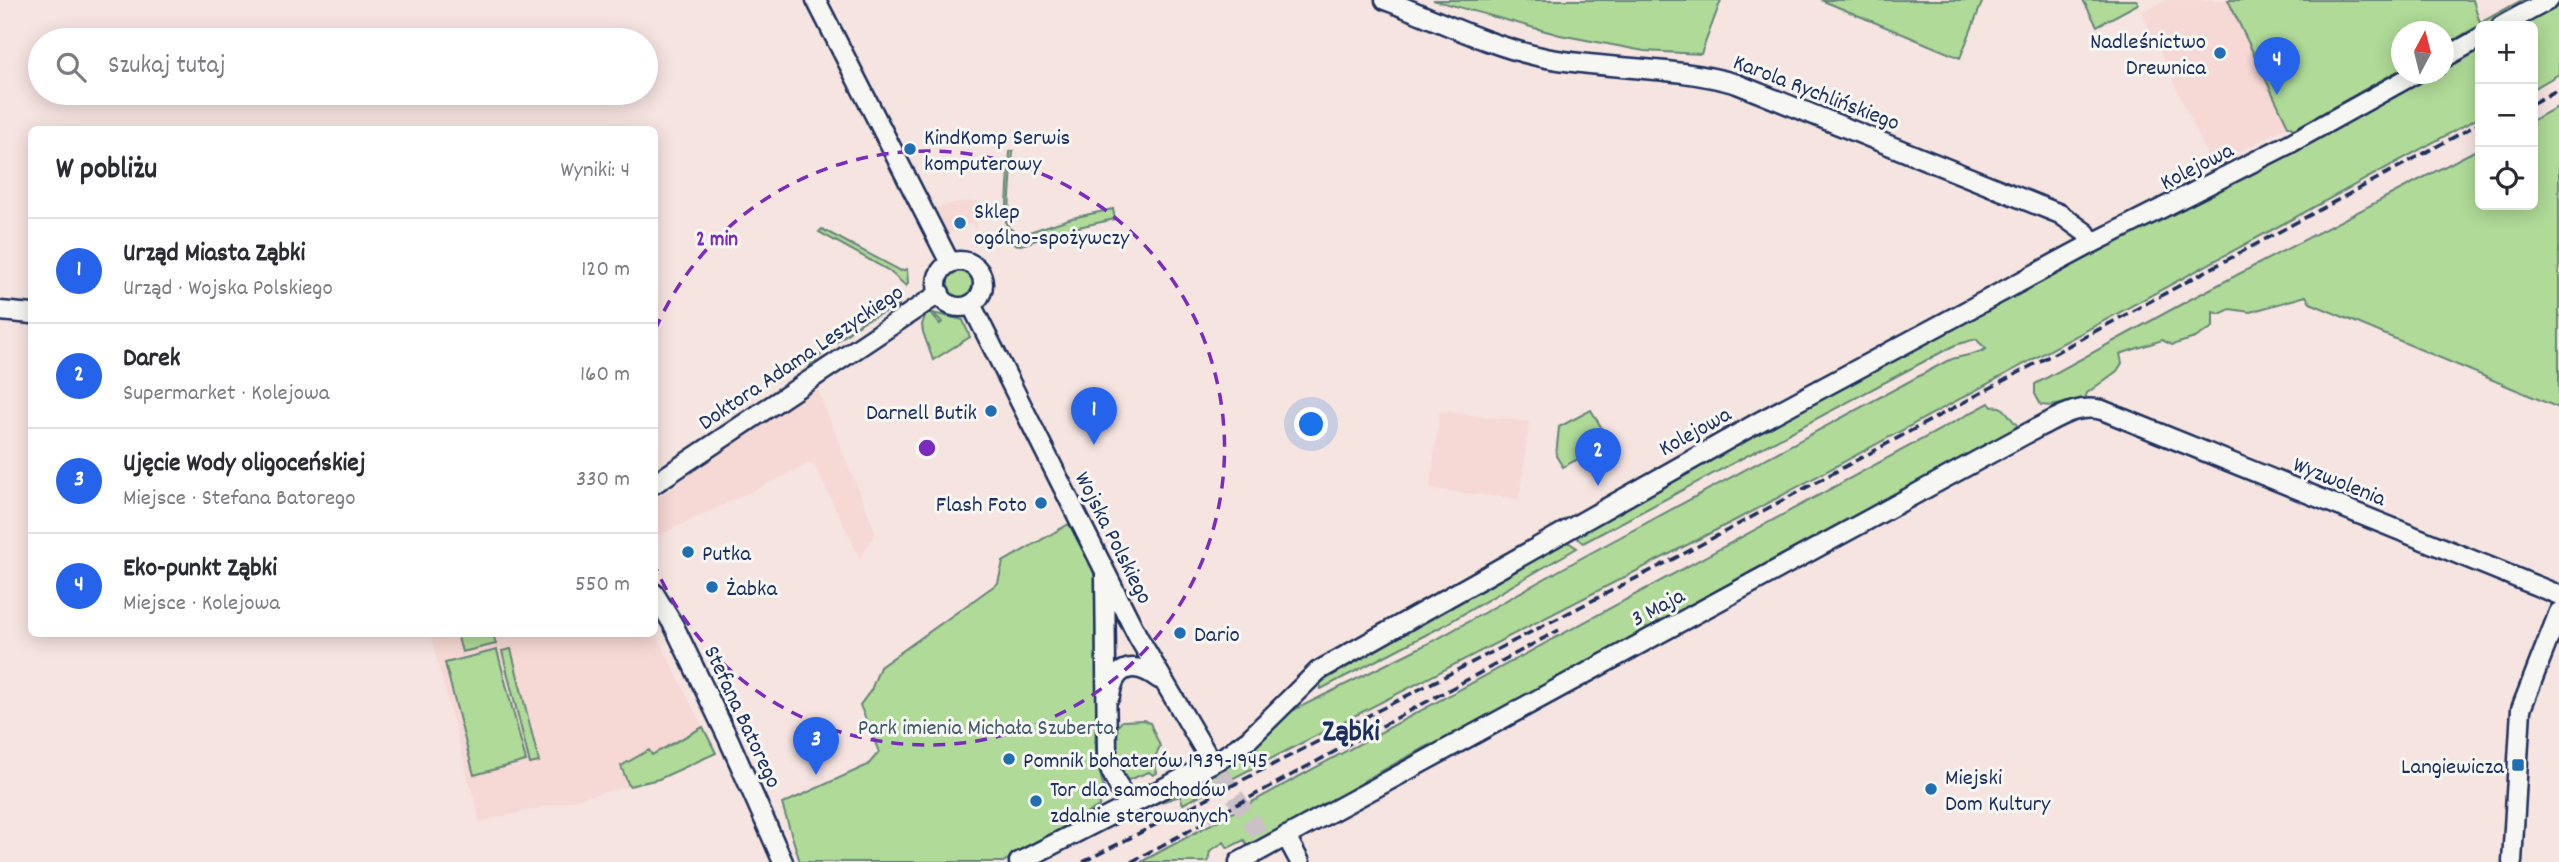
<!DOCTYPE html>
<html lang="pl">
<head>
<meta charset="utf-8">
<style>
	body { margin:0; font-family:Dekko,sans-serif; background:#f2f2f3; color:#2b2b33 }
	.controls { position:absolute; right:21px; top:21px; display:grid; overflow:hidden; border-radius:10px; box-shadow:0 4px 18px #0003 }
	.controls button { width:63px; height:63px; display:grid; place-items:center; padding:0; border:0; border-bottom:2px solid #e1e1e2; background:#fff; color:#2b2b33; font:35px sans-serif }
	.compass { position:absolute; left:2391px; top:21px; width:63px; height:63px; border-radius:50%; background:#fff; box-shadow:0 4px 18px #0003; rotate:7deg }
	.you { position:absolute; left:1312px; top:425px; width:24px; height:24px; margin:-18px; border:5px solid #fff; border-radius:50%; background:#1a73e8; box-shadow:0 0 0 10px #1a73e833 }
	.badge { display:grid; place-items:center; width:46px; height:46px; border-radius:50%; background:#2563eb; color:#fff; font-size:23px; font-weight:700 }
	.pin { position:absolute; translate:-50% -58px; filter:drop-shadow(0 2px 4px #0008) }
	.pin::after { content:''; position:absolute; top:37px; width:24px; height:21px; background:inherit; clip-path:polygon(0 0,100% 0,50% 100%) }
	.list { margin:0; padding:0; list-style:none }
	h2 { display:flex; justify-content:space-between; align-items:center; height:91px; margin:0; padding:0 28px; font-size:30px }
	h2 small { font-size:23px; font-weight:400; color:#7c7c81 }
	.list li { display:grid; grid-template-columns:46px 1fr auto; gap:21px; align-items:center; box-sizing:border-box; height:105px; padding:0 28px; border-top:2px solid #e1e1e2 }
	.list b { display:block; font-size:26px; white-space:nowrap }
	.list p { margin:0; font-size:23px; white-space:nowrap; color:#7c7c81 }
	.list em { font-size:23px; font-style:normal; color:#7c7c81 }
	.icon { flex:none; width:38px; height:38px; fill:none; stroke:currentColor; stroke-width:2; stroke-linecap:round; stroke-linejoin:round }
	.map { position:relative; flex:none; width:2559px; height:862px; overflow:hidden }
	.search { position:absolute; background:#fff; box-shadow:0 4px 18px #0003; left:28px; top:28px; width:630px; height:77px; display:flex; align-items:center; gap:18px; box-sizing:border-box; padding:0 24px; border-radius:38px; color:#7c7c81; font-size:26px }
	.panel { position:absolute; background:#fff; box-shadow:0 4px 18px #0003; left:28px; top:126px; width:630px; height:511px; border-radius:10px }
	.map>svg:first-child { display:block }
	.built { fill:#f6d8d4 }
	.green { fill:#afda97; stroke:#65847a; stroke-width:2 }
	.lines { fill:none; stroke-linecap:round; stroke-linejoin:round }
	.minor-tunnel { stroke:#cac0c6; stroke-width:18; stroke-dasharray:18 9; stroke-linecap:butt }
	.minor-casing { stroke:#1b2f5e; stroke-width:23 }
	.minor { stroke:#f6f6f2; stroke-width:18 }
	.rail { stroke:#1b2f5e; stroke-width:3.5; stroke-dasharray:10 5; stroke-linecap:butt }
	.ring { fill:none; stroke:#7b2cbf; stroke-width:3.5; stroke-dasharray:12 9 }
	.poi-dot { fill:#1f6fb2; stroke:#f6f6f2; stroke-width:2.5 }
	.labels { text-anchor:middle; stroke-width:6; stroke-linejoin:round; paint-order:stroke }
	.poi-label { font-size:23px; fill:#1b2f5e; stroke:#f6f6f2; text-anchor:start }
	.street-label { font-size:23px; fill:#1b2f5e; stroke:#f6f6f2 }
	.park-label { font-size:23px; fill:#405a6c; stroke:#f6f6f2 }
	.district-label { font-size:30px; font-weight:bold; fill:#1b2f5e; stroke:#f6f6f2 }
	.centre { fill:#7b2cbf; stroke:#f6f6f2; stroke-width:3.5 }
	.ring-label { font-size:21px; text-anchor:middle; font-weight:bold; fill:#7b2cbf; stroke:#f6f6f2; stroke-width:6; stroke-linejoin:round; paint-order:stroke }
</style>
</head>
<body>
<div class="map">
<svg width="2559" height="862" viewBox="0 0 2559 862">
	<rect width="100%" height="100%" fill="#f6e4e0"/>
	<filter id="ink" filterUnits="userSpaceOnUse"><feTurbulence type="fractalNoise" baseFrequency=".0143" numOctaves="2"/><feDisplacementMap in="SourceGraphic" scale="14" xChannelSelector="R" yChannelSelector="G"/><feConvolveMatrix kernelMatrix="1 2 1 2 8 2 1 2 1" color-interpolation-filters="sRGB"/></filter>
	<g filter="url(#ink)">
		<path class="built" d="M 2167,0 L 2228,0 L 2288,126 L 2212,166 L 2142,12 Z
			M 978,201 L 976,231 L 971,223 L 948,234 L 935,208 L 960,202 Z
			M 814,382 L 876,533 L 860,558 L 813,462 L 655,537 L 655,500 Z
			M 1440,411 L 1529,422 L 1519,499 L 1430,489 Z
			M 655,632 L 716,753 L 659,779 L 480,822 L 430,634 L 654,634 Z"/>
		<path class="green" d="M 1433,0 L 1721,0 L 1701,54 L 1644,51 L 1560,35 Z
			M 1821,0 L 1983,0 L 1960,58 Z
			M 2083,0 L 2137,0 L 2138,4 L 2097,26 Z
			M 2228,0 L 2473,0 L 2480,23 L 2522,0 L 2538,0 L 2490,26 L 2478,26 L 2444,46 L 2444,32 L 2402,32 L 2401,69 L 2294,129 L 2288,126 Z
			M 2559,1 L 2559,74 L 2533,89 L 2533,26 L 2512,26 Z
			M 2480,44 L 2480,117 L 1757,509 L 1183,804 L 1180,796 L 1145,807 C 1195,782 1252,760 1286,714 L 1437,639 L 1585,556 L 1947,361 C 1961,355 1973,356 1986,349 L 1976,339 L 1955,345 L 1583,543 L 1573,534 L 2085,253 L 2300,146 L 2426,74 L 2444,74 L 2444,64 Z
			M 2559,106 L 2559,408 L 2310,303 L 2306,296 L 2250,312 L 2230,309 L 2220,314 L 2213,312 L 2213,327 L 2195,338 L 2172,345 L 2162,340 L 2120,354 L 2122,363 L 2117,371 L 2087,393 L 2085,399 L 2051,406 L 2041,405 L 2035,394 L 2035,384 L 2191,299 L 2480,148 L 2480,205 L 2533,205 L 2533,120 Z
			M 1010,151 L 1013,151 L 1008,227 L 1020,235 L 1072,218 L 1113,209 L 1115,219 L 1074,228 L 1021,245 L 1013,244 L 1006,223 Z
			M 822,229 L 901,271 L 907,269 L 908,283 L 906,286 L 888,270 L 819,232 Z
			M947 284a14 14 0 1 1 28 0a14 14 0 1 1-28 0Z
			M 894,297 L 900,301 L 898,306 L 864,321 L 826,350 L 810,366 L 808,363 Z
			M 930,313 L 940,324 L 942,322 L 933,313 L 963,320 L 970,337 L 933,360 L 923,332 L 922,325 L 925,315 Z
			M 1989,403 L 1992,407 C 2006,404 2008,417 2017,425 L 2014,431 L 1443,743 L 1429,745 L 1365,780 L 1357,788 L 1249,848 L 1244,840 L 1228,848 L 1224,842 L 1210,851 L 1208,862 L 1141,862 Z
			M 1591,410 L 1610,442 L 1563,467 L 1556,456 L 1559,427 Z
			M 1069,524 L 1092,568 L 1099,589 L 1095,756 L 1104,788 L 1099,806 L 1003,862 L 800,862 L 782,804 L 868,765 L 879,752 L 860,705 L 871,690 L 880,667 L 998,583 L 1003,562 Z
			M 1565,540 L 1577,548 L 1439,628 L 1321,689 L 1320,683 Z
			M 457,634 L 493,634 L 496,644 L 462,652 Z
			M 511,649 L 539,762 L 530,764 L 502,651 Z
			M 497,650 L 526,761 L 474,775 L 445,663 Z
			M 1144,720 L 1150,723 L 1160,746 L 1154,760 L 1157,773 L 1153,775 L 1149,772 L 1123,782 L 1117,769 L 1114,731 L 1122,721 Z
			M 703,727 L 716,753 L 659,779 L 629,786 L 621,766 L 649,750 L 652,755 Z"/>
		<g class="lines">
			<path class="minor-tunnel" d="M 1205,751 L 1278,862"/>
			<defs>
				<path id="minor" d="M 816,0 L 950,263
					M 1385,0 C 1438,20 1491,47 1546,58 C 1609,70 1676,66 1737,84 L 2060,214 L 2086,233 L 2091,244
					M 2501,26 L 2549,0
					M 2444,58 L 2480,38
					M937 284a23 23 0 1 1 46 0a23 23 0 1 1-46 0Z
					M 971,304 L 1138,637 L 1205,751
					M 0,311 L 32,314
					M 654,484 L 940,293
					M 1105,576 L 1107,755 L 1111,771 L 1128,806
					M 654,593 L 674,626 L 729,740 L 783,862
					M 1110,696 C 1115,663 1136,662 1159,679
					M 1286,836 L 1300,862
					M 1019,862 L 1222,758 L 1249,739 L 1318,671 L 1757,423 L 2091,244 L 2289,144 L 2415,74
					M 1239,862 L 2037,428 C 2059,417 2077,404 2102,410 L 2559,595
					M 2512,862 L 2521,709 L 2559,612"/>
			</defs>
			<use href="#minor" class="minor-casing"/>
			<use href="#minor" class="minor"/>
			<path class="rail" d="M 2533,103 L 2559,89
				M 1083,862 L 1687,552 L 2480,123
				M 1131,862 L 1559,630"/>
		</g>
	</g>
	<path class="ring" d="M655 330A297 297 0 1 1 655 566"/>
	<g class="poi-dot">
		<circle cx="2220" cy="53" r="7"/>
		<circle cx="910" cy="149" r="7"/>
		<circle cx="960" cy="223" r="7"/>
		<circle cx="991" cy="411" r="7"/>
		<circle cx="1041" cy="503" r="7"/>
		<circle cx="688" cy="552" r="7"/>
		<circle cx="712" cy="587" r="7"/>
		<circle cx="1180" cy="633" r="7"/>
		<circle cx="1009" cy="759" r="7"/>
		<rect x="2511" y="758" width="14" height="14" rx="3.5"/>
		<circle cx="1931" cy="789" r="7"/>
		<circle cx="1036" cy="801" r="7"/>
	</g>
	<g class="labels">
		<g class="poi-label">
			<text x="2206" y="48" text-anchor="end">Nadleśnictwo<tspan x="2206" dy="26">Drewnica</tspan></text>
			<text x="924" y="144">KindKomp Serwis<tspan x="924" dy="26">komputerowy</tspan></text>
			<text x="974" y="218">Sklep<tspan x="974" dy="26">ogólno-spożywczy</tspan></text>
			<text x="977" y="419" text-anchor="end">Darnell Butik</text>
			<text x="1027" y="511" text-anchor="end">Flash Foto</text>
			<text x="702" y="560">Putka</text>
			<text x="726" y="595">Żabka</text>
			<text x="1194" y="641">Dario</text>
			<text x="1023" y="767">Pomnik bohaterów 1939-1945</text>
			<text x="2504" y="773" text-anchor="end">Langiewicza</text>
			<text x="1945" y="784">Miejski<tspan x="1945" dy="26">Dom Kultury</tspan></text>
			<text x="1050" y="796">Tor dla samochodów<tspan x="1050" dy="26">zdalnie sterowanych</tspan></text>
		</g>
		<g class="street-label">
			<text transform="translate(1817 91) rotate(21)" y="8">Karola Rychlińskiego</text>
			<text transform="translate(2196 165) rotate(-27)" y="8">Kolejowa</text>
			<text transform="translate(800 356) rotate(-34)" y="8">Doktora Adama Leszyckiego</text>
			<text transform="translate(1694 430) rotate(-29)" y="8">Kolejowa</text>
			<text transform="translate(2340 480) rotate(22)" y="8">Wyzwolenia</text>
			<text transform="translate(1115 537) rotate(63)" y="8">Wojska Polskiego</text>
			<text transform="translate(1657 606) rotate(-28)" y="8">3 Maja</text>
			<text transform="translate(744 716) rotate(65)" y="8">Stefana Batorego</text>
		</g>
		<g class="park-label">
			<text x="986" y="734">Park imienia Michała Szuberta</text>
		</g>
		<g class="district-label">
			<text x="1351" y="740">Ząbki</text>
		</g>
	</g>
	<circle cx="927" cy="448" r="10" class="centre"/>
	<g class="ring-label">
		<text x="717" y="245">2 min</text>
	</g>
</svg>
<div class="controls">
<button>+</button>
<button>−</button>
<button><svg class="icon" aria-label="locate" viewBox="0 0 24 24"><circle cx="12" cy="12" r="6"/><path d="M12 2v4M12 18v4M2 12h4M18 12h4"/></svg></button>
</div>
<svg class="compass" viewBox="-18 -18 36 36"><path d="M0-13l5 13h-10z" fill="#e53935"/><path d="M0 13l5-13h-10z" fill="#7c7c81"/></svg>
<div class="you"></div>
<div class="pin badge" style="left:1094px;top:445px">1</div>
<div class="pin badge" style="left:1598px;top:486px">2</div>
<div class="pin badge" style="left:816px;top:775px">3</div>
<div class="pin badge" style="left:2277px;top:95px">4</div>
<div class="search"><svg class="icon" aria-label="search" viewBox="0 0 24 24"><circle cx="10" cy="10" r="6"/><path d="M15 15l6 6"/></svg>Szukaj tutaj</div>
<section class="panel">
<h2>W pobliżu<small>Wyniki: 4</small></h2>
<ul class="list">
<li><span class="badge">1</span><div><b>Urząd Miasta Ząbki</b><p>Urząd · Wojska Polskiego</p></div><em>120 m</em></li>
<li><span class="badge">2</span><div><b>Darek</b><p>Supermarket · Kolejowa</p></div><em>160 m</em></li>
<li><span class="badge">3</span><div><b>Ujęcie Wody oligoceńskiej</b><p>Miejsce · Stefana Batorego</p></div><em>330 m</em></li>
<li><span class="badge">4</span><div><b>Eko-punkt Ząbki</b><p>Miejsce · Kolejowa</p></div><em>550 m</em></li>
</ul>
</section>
</div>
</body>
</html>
